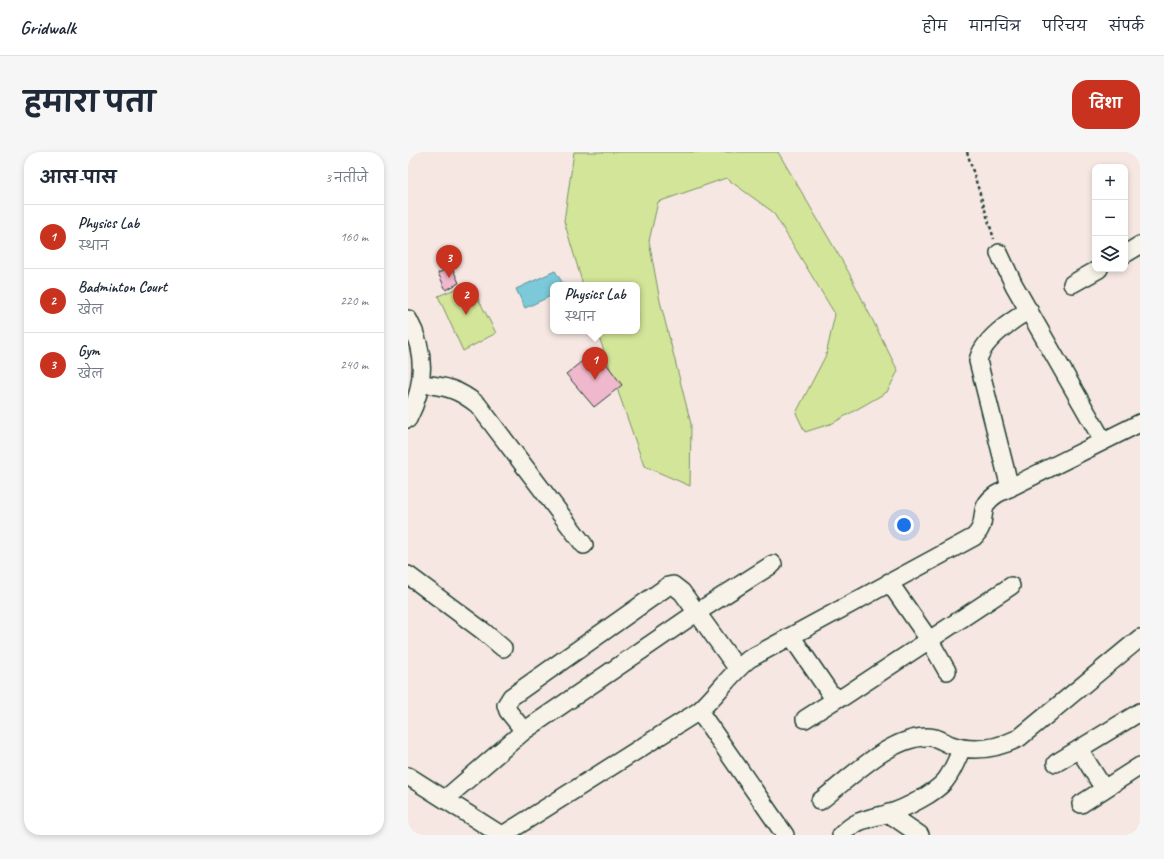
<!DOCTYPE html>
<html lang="hi">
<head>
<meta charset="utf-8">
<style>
	body { margin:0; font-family:Caveat,"Playpen Sans Deva",sans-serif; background:#f6f6f7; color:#1f2937 }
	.controls { position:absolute; right:12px; top:12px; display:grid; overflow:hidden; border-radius:8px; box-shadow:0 2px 6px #0003 }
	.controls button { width:36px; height:36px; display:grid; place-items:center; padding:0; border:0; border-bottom:1px solid #e0e1e3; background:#fff; color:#1f2937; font:20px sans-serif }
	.you { position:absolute; left:496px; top:373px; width:14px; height:14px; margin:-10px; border:3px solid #fff; border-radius:50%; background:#1a73e8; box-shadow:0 0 0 6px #1a73e833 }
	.badge { display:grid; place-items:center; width:26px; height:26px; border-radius:50%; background:#c8321e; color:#fff; font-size:13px; font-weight:700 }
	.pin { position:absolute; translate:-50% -33px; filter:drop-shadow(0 1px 2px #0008) }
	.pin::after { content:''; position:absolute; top:21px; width:14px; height:12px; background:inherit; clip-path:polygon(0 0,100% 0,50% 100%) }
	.popup { position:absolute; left:142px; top:130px; width:90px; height:52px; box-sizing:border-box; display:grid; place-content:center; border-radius:8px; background:#fff; filter:drop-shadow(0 1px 3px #0005); font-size:13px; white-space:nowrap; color:#747a83 }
	.popup b { font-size:15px; color:#1f2937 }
	.popup::after { content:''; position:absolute; left:50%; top:100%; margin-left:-8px; border:8px solid transparent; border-top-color:#fff }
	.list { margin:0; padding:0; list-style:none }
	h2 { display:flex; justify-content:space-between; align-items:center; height:52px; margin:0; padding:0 16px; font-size:17px }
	h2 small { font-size:13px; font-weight:400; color:#747a83 }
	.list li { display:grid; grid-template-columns:26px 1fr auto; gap:12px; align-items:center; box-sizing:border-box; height:64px; padding:0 16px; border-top:1px solid #e0e1e3 }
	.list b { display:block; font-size:15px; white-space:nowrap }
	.list p { margin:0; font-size:13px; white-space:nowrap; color:#747a83 }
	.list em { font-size:13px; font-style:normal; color:#747a83 }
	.icon { flex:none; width:22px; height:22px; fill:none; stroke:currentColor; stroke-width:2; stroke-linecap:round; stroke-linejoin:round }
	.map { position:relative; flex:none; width:732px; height:683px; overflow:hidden; border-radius:16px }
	header { display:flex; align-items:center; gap:24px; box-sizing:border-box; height:56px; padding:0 20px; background:#fff; border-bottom:1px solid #e0e1e3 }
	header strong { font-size:19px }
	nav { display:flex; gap:22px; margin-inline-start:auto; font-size:14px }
	.intro { display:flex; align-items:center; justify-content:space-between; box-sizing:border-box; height:96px; padding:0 24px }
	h1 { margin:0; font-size:28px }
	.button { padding:10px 18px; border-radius:16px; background:#c8321e; color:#fff; font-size:14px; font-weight:700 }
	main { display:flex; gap:24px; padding:0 24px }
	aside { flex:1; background:#fff; border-radius:16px; box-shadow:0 2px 6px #0003 }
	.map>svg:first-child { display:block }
	.green { fill:#d3e598; stroke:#799166 }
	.water { fill:#7bc9d9; stroke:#569197 }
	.building { fill:#f0b8cc; stroke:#1f3d34 }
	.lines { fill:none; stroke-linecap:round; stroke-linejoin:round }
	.minor-casing { stroke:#1f3d34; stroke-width:20 }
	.path { stroke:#1f3d34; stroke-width:2.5; stroke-dasharray:3 3; stroke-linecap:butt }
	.minor { stroke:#f7f3e8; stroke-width:17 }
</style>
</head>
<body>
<header>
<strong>Gridwalk</strong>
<nav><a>होम</a><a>मानचित्र</a><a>परिचय</a><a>संपर्क</a></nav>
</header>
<div class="intro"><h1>हमारा पता</h1><a class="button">दिशा</a></div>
<main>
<aside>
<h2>आस-पास<small>3 नतीजे</small></h2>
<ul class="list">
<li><span class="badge">1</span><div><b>Physics Lab</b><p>स्थान</p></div><em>160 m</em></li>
<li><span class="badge">2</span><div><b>Badminton Court</b><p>खेल</p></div><em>220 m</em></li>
<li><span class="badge">3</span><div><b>Gym</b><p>खेल</p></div><em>240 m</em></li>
</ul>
</aside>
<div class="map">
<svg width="732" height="683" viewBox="0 0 732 683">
	<rect width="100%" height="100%" fill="#f6e7e2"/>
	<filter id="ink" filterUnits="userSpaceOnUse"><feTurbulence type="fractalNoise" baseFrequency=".025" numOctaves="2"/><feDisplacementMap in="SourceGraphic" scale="8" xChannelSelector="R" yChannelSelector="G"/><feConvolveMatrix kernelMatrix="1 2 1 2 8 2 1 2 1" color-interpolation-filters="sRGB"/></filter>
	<g filter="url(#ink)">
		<path class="green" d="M 166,0 L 370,0 L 440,119 L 490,219 L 479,240 L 425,271 L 397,280 L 388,261 L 418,203 L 427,162 L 365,60 L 318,26 L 250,50 L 241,89 L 252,149 L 283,272 L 282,334 L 236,314 L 189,179 L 229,179 L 229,133 L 175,133 L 156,69 Z
			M 62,131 L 88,181 L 55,199 L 30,144 Z"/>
		<path class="water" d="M 147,119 L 156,133 L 145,133 L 145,143 L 117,156 L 108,137 Z"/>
		<path class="building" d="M 44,115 L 51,131 L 38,138 L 30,121 Z
			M 188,198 L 214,233 L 186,255 L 158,222 Z"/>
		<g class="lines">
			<defs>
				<path id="minor" d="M 591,101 L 606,133 L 695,289
					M 717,102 L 732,93
					M 664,132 L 691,117
					M 0,167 C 19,201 17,234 0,267
					M 13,232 C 38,234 50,237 70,253 L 176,393
					M 602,336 L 570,209 C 574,188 603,169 621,158
					M 0,423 L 75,479 L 95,496
					M 481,430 L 522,489 L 539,519
					M 383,484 L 422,541 L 430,546 L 435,545 L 603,434
					M 291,559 L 377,683
					M 397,567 L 430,546
					M 116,579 L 100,559 L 98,553 L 103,545 L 260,434 L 265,433 L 274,440 L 329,516
					M 671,597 L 696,637
					M 648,611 L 732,560
					M 0,624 L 93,683
					M 37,647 L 116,579 L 288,461 L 365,412
					M 412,649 C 440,628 483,583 521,585 C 529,585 536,590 543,593 C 566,601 590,596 611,586 L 732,486
					M 673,652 L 732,614
					M 480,661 L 512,683
					M 95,683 L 291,559 C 309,543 322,522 341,507 L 566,385 C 583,368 566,357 589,342 L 732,271
					M 433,683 C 450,666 461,667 482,661 C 498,656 527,641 537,629 C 545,619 549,607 554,596"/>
			</defs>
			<use href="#minor" class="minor-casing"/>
			<path class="path" d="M 559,0 L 586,87"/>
			<use href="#minor" class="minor"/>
		</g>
	</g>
</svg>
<div class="controls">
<button>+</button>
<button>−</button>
<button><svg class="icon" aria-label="layers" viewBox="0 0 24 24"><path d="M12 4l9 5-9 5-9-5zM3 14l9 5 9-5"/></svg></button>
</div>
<div class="you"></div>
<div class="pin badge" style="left:187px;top:228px">1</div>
<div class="popup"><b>Physics Lab</b>स्थान</div>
<div class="pin badge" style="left:58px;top:163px">2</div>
<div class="pin badge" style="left:41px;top:126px">3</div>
</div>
</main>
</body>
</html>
